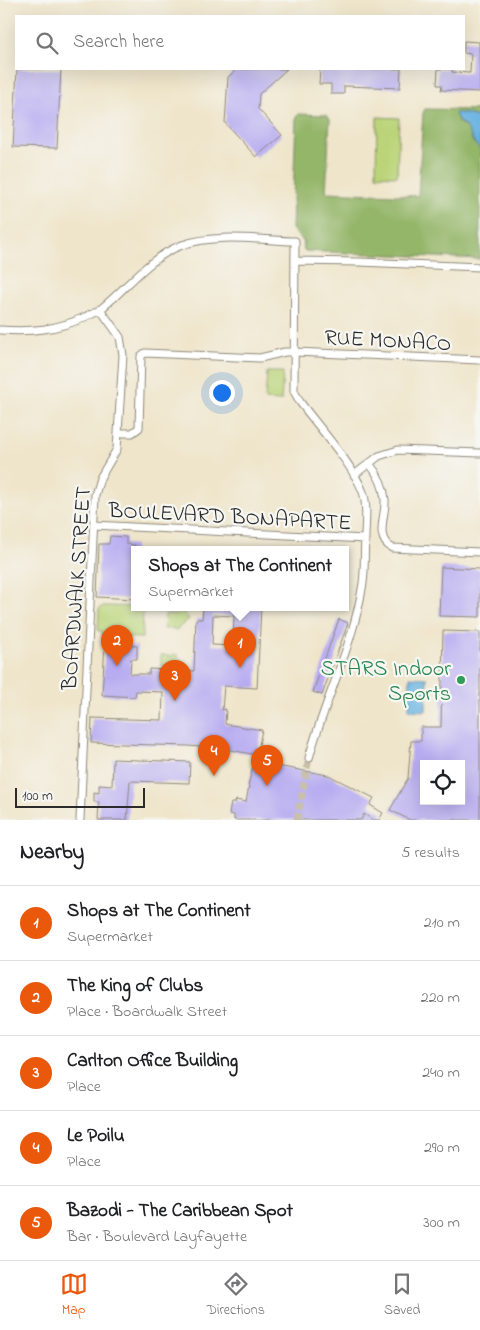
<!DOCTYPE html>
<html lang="en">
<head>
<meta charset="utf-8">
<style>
	body { margin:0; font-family:"Indie Flower",sans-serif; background:#f2f2f2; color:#202124 }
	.controls { position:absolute; right:15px; bottom:15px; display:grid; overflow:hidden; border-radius:0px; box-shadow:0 5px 20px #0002 }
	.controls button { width:45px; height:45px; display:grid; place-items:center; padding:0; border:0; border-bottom:1px solid #e0e0e0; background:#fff; color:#202124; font:25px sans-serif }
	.scale { position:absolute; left:15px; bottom:12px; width:130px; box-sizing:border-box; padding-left:5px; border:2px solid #2b2b2b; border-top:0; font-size:14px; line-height:18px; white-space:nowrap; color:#2b2b2b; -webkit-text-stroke:4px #f6f6f2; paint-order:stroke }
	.you { position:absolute; left:221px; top:392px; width:18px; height:18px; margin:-12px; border:4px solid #fff; border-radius:50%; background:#1a73e8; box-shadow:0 0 0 8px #1a73e833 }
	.badge { display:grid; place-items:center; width:32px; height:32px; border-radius:50%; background:#ea580c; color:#fff; font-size:16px; font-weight:700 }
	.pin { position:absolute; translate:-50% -41px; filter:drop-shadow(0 1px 2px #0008) }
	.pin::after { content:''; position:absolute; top:26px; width:18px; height:15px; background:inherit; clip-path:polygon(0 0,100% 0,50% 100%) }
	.popup { position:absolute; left:131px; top:546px; width:218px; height:65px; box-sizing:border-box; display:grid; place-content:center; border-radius:0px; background:#fff; filter:drop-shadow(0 1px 4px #0005); font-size:16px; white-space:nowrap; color:#757577 }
	.popup b { font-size:19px; color:#202124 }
	.popup::after { content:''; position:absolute; left:50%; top:100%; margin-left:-10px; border:10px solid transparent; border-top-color:#fff }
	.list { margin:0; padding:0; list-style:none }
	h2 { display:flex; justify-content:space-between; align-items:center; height:65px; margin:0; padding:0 20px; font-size:21px }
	h2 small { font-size:16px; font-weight:400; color:#757577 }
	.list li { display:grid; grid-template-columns:32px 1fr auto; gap:15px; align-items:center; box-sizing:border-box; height:75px; padding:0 20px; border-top:1px solid #e0e0e0 }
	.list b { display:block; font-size:19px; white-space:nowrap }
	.list p { margin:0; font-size:16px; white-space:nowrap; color:#757577 }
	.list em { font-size:16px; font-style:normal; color:#757577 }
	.icon { flex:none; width:28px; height:28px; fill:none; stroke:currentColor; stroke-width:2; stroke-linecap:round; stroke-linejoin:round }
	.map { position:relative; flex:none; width:480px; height:820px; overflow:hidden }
	.search { position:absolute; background:#fff; box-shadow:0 5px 20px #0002; left:15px; right:15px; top:15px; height:55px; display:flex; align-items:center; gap:12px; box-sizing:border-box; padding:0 18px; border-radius:0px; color:#757577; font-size:19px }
	.sheet { height:440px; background:#fff }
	nav { display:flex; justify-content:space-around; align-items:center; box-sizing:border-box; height:70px; border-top:1px solid #e0e0e0; background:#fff; font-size:14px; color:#757577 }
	nav a { display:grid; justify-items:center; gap:2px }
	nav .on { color:#ea580c }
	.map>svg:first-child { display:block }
	.green { fill:#bbd479; stroke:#738052 }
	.forest { fill:#94b669; stroke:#60704a }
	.water { fill:#69b2e1; stroke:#4a6e86 }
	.building { fill:#b7acf1; fill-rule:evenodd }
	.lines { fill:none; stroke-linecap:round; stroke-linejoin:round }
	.street-tunnel { stroke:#c8c0aa; stroke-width:7; stroke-dasharray:7 3.5; stroke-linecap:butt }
	.street-casing { stroke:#8d887a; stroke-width:9 }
	.street { stroke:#fff; stroke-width:7 }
	.leisure-dot { fill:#2e9e5b; stroke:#f6f6f2; stroke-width:2 }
	.labels { text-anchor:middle; stroke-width:4.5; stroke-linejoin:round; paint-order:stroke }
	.street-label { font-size:22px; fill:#2b2b2b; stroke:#f6f6f2 }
	.leisure-label { font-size:22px; fill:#27864d; stroke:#f6f6f2; text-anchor:end }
</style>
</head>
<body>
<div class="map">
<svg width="480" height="820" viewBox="0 0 480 820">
	<rect width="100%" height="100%" fill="#f6f6f2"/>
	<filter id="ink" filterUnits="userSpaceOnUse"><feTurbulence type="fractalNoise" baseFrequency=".02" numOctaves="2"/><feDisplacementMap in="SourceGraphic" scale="10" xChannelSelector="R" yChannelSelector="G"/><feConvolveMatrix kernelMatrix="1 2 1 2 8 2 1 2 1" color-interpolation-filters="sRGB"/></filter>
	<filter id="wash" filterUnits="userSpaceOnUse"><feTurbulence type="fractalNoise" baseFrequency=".0096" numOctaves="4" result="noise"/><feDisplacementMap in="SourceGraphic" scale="20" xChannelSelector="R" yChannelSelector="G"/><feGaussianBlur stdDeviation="1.12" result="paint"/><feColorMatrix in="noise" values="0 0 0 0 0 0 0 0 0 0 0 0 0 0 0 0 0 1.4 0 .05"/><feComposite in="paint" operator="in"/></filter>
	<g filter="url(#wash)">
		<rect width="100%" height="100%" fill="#efe5ca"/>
		<path class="green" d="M 377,117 L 399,118 L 397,176 L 376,175 Z
			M 267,372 L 283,372 L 281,401 L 265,400 Z
			M 103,606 L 143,607 L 142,638 L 102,636 L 102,631 L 98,631 L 99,609 Z
			M 182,610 L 189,619 L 176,630 L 172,628 L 164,629 L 165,614 L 176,615 Z
			M 176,654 L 187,668 L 161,666 L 161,655 L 171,656 Z"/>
		<path class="forest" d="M 425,109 L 480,110 L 480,116 L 478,117 L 462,113 L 457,121 L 469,130 L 473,142 L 480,149 L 480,259 L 304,251 L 303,241 L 292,229 L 296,117 L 299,114 L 326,115 L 330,119 L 326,192 L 418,196 L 423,113 Z"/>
		<path class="water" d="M 455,113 L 462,113 L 478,117 L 480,116 L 480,149 C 473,143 473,139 469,132 C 465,123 459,126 455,113 Z
			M 410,677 L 427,678 L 426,711 L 409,710 Z"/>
		<g id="blocks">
			<path class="building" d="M 464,41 L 479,42 L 480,92 L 441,90 L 442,85 L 437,85 L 438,69 L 452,69 L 452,72 L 470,73 L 471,54 L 464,53 Z
				M 17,69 L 61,69 L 57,148 L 13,147 Z
				M 237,69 L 287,69 L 259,94 L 258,109 L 282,135 L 256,157 L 225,123 L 228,77 Z
				M 320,69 L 401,69 L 400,88 L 344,86 L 344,94 L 331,94 L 331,84 L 319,84 Z
				M 110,536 L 126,537 L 126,544 L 135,545 L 135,599 L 97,597 L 99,544 L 109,544 Z
				M 441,567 L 480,569 L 480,617 L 439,616 Z
				M 203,607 L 261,607 L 257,688 L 224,686 L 222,710 L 226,709 L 225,724 L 262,730 L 257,755 L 225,749 L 188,746 L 91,743 L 92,718 L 162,720 L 163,692 L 136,691 L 135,697 L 102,695 L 105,644 L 137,646 L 137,659 L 131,659 L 130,674 L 149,674 L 149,669 L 194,671 L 196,619 L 202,619 ZM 213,615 L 234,616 L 233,646 L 212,645 Z
				M 339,619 L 348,623 L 322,695 L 313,692 Z
				M 443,631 L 480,632 L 480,820 L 410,820 L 390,810 L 408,778 L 411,741 L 421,741 L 421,727 L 441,727 ZM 424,764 L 461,764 L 461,801 L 424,801 Z
				M 113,759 L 190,762 L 189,783 L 130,781 L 127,820 L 98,820 L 99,802 L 94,802 L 94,792 L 99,793 L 99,785 L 112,786 Z
				M 254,762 L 328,775 L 374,798 L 370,805 L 383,813 L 379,820 L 373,820 L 364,814 L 361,820 L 234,820 L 234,815 L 229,814 L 231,803 L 235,803 L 236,800 L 246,802 L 249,786 L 248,786 Z"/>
		</g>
	</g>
	<g filter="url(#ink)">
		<use href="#blocks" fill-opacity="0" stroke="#8d887a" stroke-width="1"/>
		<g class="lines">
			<path class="street-tunnel" d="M 297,820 L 309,758"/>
			<defs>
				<path id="street" d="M 295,261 L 359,262 L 480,267
					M 0,330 C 31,332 57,330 85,317 C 90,314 97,312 102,308 C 128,287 149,257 182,245 C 216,233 260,240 295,241 L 294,391 L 300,402 C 319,428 352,463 363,492 C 368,506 365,524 365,538 C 364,553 365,569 363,583 C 354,644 325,699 309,758
					M 119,433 L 132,433 L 139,428 L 141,356 L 145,353 L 260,358 L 285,352 L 295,352 L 480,360
					M 369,463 C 378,474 384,486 385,500 C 386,516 374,538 392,548 L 480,552
					M 354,475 L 379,456 L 398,450 L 480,453
					M 94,525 L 365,539
					M 80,820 L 95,495 L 100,478 L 117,449 L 123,355 L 120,337 L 100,309"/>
			</defs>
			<use href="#street" class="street-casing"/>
			<use href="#street" class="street"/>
		</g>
	</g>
	<circle class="leisure-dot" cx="461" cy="680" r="5"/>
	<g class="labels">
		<g class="street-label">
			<text transform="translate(388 339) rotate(3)" y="8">RUE MONACO</text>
			<text transform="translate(230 515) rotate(3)" y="8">BOULEVARD BONAPARTE</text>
			<text transform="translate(75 588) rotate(-86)" y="8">BOARDWALK STREET</text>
		</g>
		<g class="leisure-label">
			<text x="451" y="675">STARS Indoor<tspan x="451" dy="25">Sports</tspan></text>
		</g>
	</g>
</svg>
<div class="controls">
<button><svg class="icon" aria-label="locate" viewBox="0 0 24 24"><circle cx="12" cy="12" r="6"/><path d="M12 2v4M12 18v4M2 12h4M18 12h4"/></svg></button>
</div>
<div class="scale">100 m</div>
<div class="you"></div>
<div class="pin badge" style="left:240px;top:668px">1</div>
<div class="popup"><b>Shops at The Continent</b>Supermarket</div>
<div class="pin badge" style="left:117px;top:666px">2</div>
<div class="pin badge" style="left:175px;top:701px">3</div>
<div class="pin badge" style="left:214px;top:776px">4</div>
<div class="pin badge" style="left:267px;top:786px">5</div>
<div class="search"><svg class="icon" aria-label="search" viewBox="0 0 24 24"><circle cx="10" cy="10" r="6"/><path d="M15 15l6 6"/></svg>Search here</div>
</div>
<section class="sheet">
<h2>Nearby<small>5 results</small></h2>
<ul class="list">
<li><span class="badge">1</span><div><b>Shops at The Continent</b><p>Supermarket</p></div><em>210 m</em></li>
<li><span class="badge">2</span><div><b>The King of Clubs</b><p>Place · Boardwalk Street</p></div><em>220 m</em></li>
<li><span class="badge">3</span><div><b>Carlton Office Building</b><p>Place</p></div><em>240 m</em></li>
<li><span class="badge">4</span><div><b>Le Poilu</b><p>Place</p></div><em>290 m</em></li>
<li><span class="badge">5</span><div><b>Bazodi - The Caribbean Spot</b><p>Bar · Boulevard Layfayette</p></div><em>300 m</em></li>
</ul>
</section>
<nav>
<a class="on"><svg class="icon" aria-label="map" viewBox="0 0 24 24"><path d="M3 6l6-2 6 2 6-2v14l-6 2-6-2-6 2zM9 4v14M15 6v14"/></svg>Map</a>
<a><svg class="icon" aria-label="directions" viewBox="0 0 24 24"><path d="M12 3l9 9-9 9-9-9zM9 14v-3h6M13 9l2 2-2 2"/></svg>Directions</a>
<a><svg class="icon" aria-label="saved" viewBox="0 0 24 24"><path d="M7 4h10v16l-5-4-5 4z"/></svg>Saved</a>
</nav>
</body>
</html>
